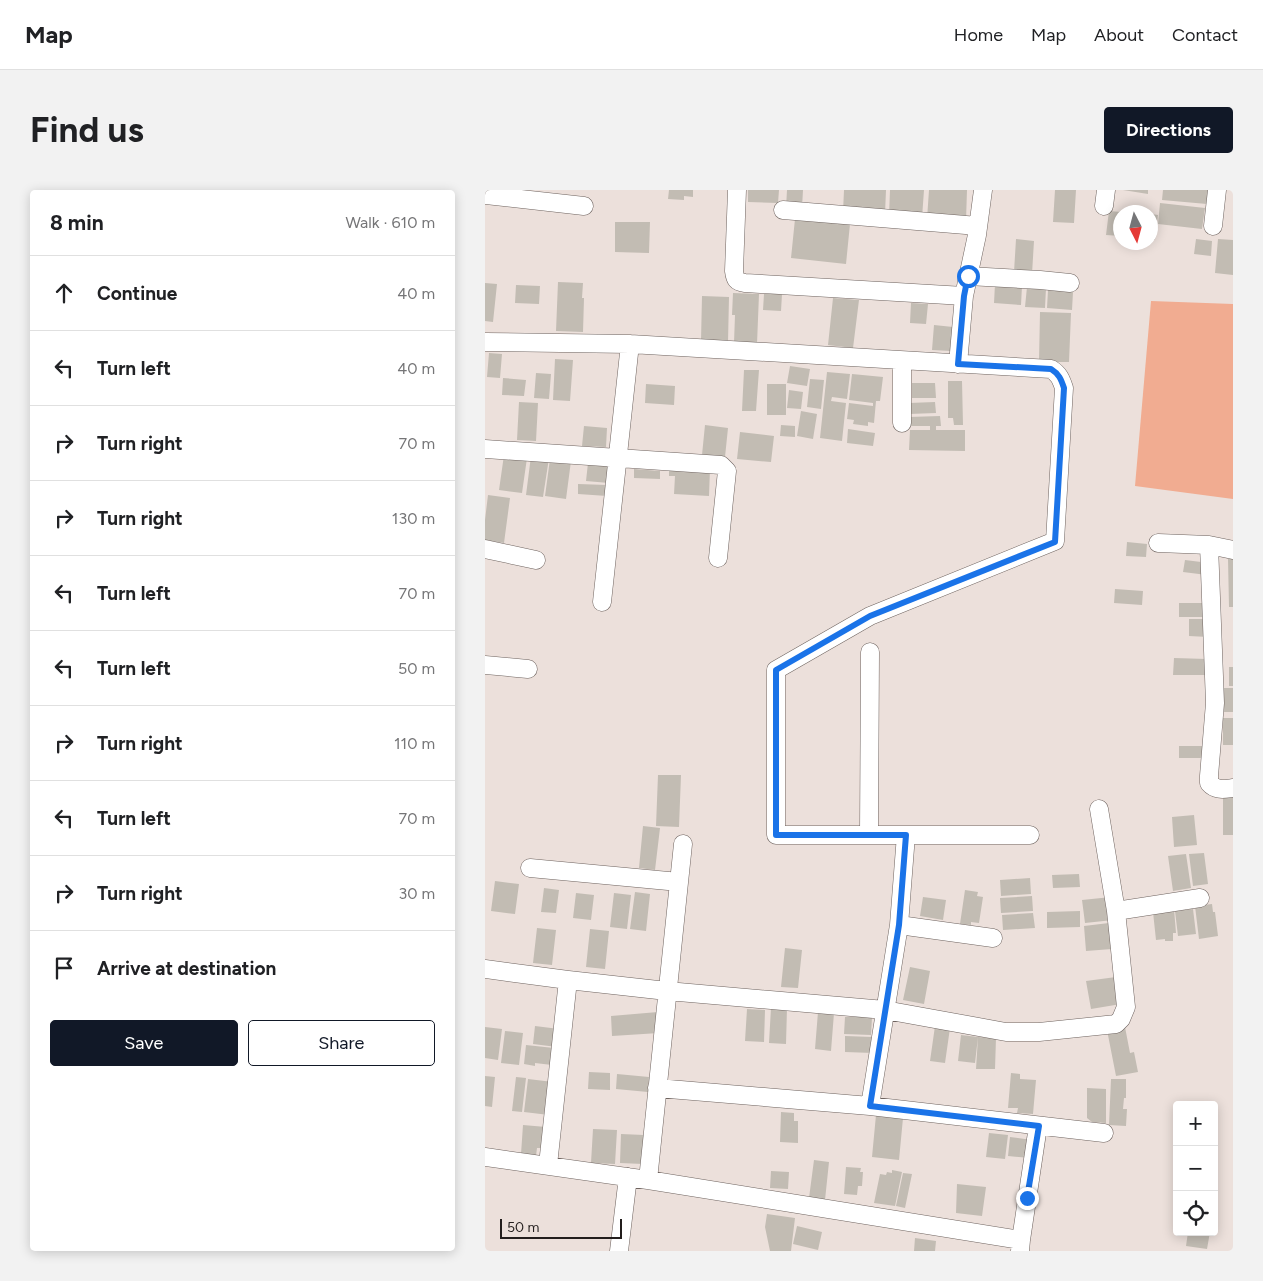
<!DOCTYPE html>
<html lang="en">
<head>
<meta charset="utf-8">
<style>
	body { margin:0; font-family:Figtree,sans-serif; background:#f2f2f2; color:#202124 }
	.controls { position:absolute; right:15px; bottom:15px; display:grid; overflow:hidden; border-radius:5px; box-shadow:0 2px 12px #0003 }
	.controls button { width:45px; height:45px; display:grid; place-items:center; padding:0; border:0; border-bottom:1px solid #e0e0e0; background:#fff; color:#202124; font:25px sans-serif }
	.compass { position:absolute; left:628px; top:15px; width:45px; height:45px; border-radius:50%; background:#fff; box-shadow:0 2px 12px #0003; rotate:174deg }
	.scale { position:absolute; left:15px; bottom:12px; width:122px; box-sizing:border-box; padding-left:5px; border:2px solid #231e1d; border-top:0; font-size:14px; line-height:18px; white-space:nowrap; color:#231e1d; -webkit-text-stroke:4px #ece0db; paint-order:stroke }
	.stop { position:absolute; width:15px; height:15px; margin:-11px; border:4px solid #1a73e8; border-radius:50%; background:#fff }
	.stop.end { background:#1a73e8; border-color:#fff; box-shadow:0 1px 5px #0008 }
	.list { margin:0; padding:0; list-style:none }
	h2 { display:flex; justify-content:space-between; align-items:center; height:65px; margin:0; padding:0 20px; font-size:21px }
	h2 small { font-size:16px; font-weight:400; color:#757577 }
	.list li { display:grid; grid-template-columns:32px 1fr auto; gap:15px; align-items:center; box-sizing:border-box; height:75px; padding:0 20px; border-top:1px solid #e0e0e0 }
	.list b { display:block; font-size:19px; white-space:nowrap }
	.list em { font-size:16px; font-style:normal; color:#757577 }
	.actions { display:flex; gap:10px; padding:15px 20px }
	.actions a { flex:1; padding:11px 0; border:1px solid #111827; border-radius:5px; text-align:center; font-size:18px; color:#111827 }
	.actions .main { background:#111827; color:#fff }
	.icon { flex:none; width:28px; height:28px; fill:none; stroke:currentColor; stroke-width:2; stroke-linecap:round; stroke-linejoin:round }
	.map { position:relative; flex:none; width:748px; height:1061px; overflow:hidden; border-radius:5px }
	header { display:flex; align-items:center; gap:30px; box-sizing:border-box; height:70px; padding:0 25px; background:#fff; border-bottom:1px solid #e0e0e0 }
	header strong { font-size:24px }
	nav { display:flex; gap:28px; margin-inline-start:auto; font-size:18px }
	.intro { display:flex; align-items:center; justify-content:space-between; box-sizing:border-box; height:120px; padding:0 30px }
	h1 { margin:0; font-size:35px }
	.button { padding:12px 22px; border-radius:5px; background:#111827; color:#fff; font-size:18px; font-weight:700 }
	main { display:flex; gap:30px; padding:0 30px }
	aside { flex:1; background:#fff; border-radius:5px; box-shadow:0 2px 12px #0003 }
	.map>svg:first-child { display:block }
	.green { fill:#f1ac91 }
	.building { fill:#c2bcb3 }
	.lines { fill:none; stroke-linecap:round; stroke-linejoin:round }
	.minor-casing { stroke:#6e635f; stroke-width:19 }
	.minor { stroke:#fff; stroke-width:18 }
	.route { stroke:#1a73e8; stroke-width:6 }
</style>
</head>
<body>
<header>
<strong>Map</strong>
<nav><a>Home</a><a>Map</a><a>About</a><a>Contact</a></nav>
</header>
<div class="intro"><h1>Find us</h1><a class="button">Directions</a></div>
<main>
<aside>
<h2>8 min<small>Walk · 610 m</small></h2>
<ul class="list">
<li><svg class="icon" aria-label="ahead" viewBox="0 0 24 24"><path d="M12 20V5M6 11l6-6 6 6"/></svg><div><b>Continue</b></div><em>40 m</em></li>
<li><svg class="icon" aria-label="left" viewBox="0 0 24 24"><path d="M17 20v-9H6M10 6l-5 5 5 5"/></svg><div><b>Turn left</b></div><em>40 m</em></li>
<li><svg class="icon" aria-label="right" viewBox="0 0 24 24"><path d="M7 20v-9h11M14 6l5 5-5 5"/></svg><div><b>Turn right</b></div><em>70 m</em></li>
<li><svg class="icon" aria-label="right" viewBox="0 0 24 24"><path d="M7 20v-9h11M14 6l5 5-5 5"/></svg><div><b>Turn right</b></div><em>130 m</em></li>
<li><svg class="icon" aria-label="left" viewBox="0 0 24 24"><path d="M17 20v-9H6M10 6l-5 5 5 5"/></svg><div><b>Turn left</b></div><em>70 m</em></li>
<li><svg class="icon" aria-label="left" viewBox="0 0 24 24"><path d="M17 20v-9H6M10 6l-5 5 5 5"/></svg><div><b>Turn left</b></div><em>50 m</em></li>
<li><svg class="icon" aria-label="right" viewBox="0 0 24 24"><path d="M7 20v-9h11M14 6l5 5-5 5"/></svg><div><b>Turn right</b></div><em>110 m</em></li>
<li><svg class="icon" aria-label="left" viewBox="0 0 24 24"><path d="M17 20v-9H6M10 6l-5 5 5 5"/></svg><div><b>Turn left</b></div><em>70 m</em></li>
<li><svg class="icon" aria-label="right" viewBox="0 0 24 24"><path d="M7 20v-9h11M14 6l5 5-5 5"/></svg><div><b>Turn right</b></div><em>30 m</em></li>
<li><svg class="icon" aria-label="arrive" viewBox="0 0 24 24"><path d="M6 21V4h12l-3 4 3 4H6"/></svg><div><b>Arrive at destination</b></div></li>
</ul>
<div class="actions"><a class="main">Save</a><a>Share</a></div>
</aside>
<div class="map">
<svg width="748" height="1061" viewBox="0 0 748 1061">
	<rect width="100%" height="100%" fill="#ece0db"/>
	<path class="green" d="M 666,111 L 748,114 L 748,309 L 650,296 Z"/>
	<path class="building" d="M 184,0 L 208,0 L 208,7 L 199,6 L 199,10 L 183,9 Z
		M 263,0 L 294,0 L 293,13 L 263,12 Z
		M 302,0 L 318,0 L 317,18 L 301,18 Z
		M 359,0 L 401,0 L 400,24 L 358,22 Z
		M 405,0 L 439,0 L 437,28 L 404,26 Z
		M 444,0 L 482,0 L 481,31 L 442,29 Z
		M 570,0 L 591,0 L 589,33 L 568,32 Z
		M 638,0 L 663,0 L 663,4 Z
		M 678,0 L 723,0 L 722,14 L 677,10 Z
		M 675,13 L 720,18 L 717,39 L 673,34 Z
		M 624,21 L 636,22 L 636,46 L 621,45 Z
		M 666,24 L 673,25 L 670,50 L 666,49 Z
		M 310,29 L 365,34 L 361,74 L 306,68 Z
		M 130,32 L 165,32 L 164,63 L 130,62 Z
		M 531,49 L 549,51 L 547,84 L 529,82 Z
		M 711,49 L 727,51 L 726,66 L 709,64 Z
		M 733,49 L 748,50 L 748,85 L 730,83 Z
		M 73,92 L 98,93 L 97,108 L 99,108 L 98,142 L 71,141 Z
		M 0,93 L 12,94 L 8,132 L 0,131 Z
		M 510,94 L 537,96 L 536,115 L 509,113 Z
		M 31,95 L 55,96 L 54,114 L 30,113 Z
		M 542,97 L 561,98 L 560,118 L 540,117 Z
		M 563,100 L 588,102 L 587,120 L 562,118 Z
		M 248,103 L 274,104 L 272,154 L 249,153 L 250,125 L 247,125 Z
		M 279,104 L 297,104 L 296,121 L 278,120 Z
		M 217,106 L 244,107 L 243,152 L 216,151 Z
		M 348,108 L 374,110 L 368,158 L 343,155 Z
		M 426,113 L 443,114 L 441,134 L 425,133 Z
		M 555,122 L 586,123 L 584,172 L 554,172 Z
		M 449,135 L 468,137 L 466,161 L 447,160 Z
		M 4,163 L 17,164 L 15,188 L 2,187 Z
		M 70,169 L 88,170 L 85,211 L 68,210 Z
		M 305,176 L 325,179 L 322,196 L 302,193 Z
		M 259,180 L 274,180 L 271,221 L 257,221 Z
		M 342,182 L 365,184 L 362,209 L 347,207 L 346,211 L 361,213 L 357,251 L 335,248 Z
		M 51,183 L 66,184 L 64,209 L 49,208 Z
		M 367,184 L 398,187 L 395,211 L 391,211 L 389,233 L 383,232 L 383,236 L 368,234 L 369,230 L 362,229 L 364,213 L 388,216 L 388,213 L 364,210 Z
		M 18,188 L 41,190 L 39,206 L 17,205 Z
		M 325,189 L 339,190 L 336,219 L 322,217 Z
		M 463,191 L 477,191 L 478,235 L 469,235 L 468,228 L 463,228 Z
		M 427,193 L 450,193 L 451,208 L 427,208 Z
		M 161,194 L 190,196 L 189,215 L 160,213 Z
		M 282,194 L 301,194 L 301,225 L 282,225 Z
		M 304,200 L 318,202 L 316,219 L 302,218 Z
		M 34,212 L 53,213 L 51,251 L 32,250 Z
		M 450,212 L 451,223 L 424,224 L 424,213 Z
		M 316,221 L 332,224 L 328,249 L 312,246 Z
		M 455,226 L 456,236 L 451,236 L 451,240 L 480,240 L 480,261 L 424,260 L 425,240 L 445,240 L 445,236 L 425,236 L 424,227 Z
		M 220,235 L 243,238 L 240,267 L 217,265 Z
		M 296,235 L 310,236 L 310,247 L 295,246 Z
		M 99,236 L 122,238 L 121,257 L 97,256 Z
		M 363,239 L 390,243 L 388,256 L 362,253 Z
		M 255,242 L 289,246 L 286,272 L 252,269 Z
		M 19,265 L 42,268 L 37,303 L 14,300 Z
		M 46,266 L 64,268 L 58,307 L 41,305 Z
		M 65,269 L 86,271 L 81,309 L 60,306 Z
		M 103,273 L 125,274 L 124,293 L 101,291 Z
		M 184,277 L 225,279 L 224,306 L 189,304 L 190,286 L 184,286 Z
		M 149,279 L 175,281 L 175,289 L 149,288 Z
		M 93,294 L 122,295 L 122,306 L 93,304 Z
		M 3,305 L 25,308 L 19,353 L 0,350 L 0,330 Z
		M 642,352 L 662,354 L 661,367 L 641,366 Z
		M 743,369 L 748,369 L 748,417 L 744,417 Z
		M 700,370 L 724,373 L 722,385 L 698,382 Z
		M 630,399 L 658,401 L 657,415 L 629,413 Z
		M 694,413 L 723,413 L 722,427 L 694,427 Z
		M 704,429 L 724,429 L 723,447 L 704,446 Z
		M 689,468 L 722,469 L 722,485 L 688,485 Z
		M 744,477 L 748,477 L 748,496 L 744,496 Z
		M 739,498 L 748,498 L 748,522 L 739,522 Z
		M 738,528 L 748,528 L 748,555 L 738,555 Z
		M 694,556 L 720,556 L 720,568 L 694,568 Z
		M 173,585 L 196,585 L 194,637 L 171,636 Z
		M 738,604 L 748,604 L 748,645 L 738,645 Z
		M 709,625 L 712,655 L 689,657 L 687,627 Z
		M 158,636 L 175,638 L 170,680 L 154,678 Z
		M 719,663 L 723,694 L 708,696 L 704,664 Z
		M 701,664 L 706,698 L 688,701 L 683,666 Z
		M 594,684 L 595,697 L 568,698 L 567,685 Z
		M 545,688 L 546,704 L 516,706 L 515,690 Z
		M 10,691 L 34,694 L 30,724 L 6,721 Z
		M 59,698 L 74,700 L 71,723 L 56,722 Z
		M 480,700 L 493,702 L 492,706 L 498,707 L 494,733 L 486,732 L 486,735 L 475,734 Z
		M 150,702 L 165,704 L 161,741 L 145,739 Z
		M 91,703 L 109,705 L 106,730 L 88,728 Z
		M 129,703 L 146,705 L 142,739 L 125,737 Z
		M 547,706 L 548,721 L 516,723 L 515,708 Z
		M 438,707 L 461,710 L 458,730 L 435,726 Z
		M 626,707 L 628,730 L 600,733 L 597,710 Z
		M 727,714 L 728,722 L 730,722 L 733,746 L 714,749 L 710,716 Z
		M 689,719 L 691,743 L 688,743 L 688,751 L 680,751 L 680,749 L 671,750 L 668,722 Z
		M 708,719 L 711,744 L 693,746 L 690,721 Z
		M 595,721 L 595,737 L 562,738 L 562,722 Z
		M 548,723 L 550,738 L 518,740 L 517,725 Z
		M 624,733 L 627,759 L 601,761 L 599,736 Z
		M 52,738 L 71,740 L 67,775 L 48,773 Z
		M 105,739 L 124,741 L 120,779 L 101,777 Z
		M 300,758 L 317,760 L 313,798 L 296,797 Z
		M 425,777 L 445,781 L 439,814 L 418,810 Z
		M 631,787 L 636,814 L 606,819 L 601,791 Z
		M 286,818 L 302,818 L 301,854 L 284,853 Z
		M 262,819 L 280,820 L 279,852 L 260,851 Z
		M 173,822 L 174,843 L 127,846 L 126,826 Z
		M 333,822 L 349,823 L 346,861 L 330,859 Z
		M 360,827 L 387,827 L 386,845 L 359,844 Z
		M 50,836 L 74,839 L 72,857 L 48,854 Z
		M 450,836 L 465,838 L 460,873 L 445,871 Z
		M 0,837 L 17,839 L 13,870 L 0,868 Z
		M 640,837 L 645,863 L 649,862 L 653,882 L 631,886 L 622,840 Z
		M 20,841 L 38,843 L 34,875 L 16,873 Z
		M 476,845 L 493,847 L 490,873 L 473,871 Z
		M 360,846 L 388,847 L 388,863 L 360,862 Z
		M 493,847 L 511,848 L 510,879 L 491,879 Z
		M 41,855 L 69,858 L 67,875 L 50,873 L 50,876 L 39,874 Z
		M 104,882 L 125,883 L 125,900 L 103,899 Z
		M 526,883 L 535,884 L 535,889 L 551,890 L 548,924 L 532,923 L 533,918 L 523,918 Z
		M 132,884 L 164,887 L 163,902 L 131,899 Z
		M 0,886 L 10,887 L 7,917 L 0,916 Z
		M 31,887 L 41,888 L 37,922 L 27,921 Z
		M 43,889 L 68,892 L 64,925 L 39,922 Z
		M 626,889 L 641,889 L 641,908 L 639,908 L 638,919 L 642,919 L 641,936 L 624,935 Z
		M 602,898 L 621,899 L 621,933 L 607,932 L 602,928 Z
		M 296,922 L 309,923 L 309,931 L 313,931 L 313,953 L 295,952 Z
		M 391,925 L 418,928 L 414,970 L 387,967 Z
		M 38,935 L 61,937 L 58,958 L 52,958 L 51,966 L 36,964 Z
		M 108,939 L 132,940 L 130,974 L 106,973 Z
		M 504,943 L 523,945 L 520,969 L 501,967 Z
		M 136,944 L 159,945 L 158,974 L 135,973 Z
		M 525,947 L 547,950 L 545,968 L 523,966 Z
		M 329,970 L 344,972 L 340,1010 L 324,1008 Z
		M 361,977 L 376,978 L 375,982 L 378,982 L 377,996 L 373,996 L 372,1005 L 359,1004 Z
		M 407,980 L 417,982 L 410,1016 L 389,1013 L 395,984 L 401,985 L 402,982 L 407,983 Z
		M 286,981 L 304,982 L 303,999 L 285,998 Z
		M 418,983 L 427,984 L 420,1018 L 411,1016 Z
		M 472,994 L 501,997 L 497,1026 L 471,1023 Z
		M 282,1024 L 310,1028 L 306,1061 L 285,1061 L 280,1037 Z
		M 312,1036 L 337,1042 L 333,1060 L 308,1054 Z
		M 703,1042 L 725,1042 L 722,1059 L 701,1056 Z
		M 430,1048 L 451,1051 L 450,1061 L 429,1061 Z"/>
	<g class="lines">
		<defs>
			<path id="minor" d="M 252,0 L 249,81 C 250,89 251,92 260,93 L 479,106
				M 0,5 L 99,16
				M 619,16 L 621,0
				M 298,20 L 493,36
				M 728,36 L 732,0
				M 483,86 L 555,90 L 585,93
				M 0,152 L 145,154 L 566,179 C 574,184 576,189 579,198 L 570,351 L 385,426 L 291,480 L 291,645 L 545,645
				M 473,174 L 479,106 L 492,45 L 498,0
				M 417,233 L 417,171
				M 0,259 L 236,275 L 242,281 L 233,368
				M 673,353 L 724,355 L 748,360
				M 724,355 L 730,513 L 724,586 L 724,593 C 731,601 739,599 748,598
				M 0,359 L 51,370
				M 117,412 L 145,154
				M 0,475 L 43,479
				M 384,645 L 385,462
				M 45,678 L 194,692
				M 631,721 L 715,708
				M 414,735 L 508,748
				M 0,779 L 83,790 L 182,801 L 400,820 L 521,842 L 554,842 L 631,834 L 636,829 L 641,817 L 631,721 L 614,619
				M 172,898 L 385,916 L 619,943
				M 385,916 L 414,735 L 421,645
				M 0,967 L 163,990 L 536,1050 L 535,1061
				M 63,975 L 83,790
				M 163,990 L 198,654
				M 536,1050 L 553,936
				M 134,1061 L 143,987"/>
		</defs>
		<use href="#minor" class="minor-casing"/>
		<use href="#minor" class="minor"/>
	</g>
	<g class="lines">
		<path class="route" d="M 483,86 L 479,106 L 473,174 L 566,179 C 574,184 576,189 579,198 L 570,352 L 385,426 L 291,480 L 291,645 L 421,645 L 414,735 L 385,916 L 554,936 L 542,1008"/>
	</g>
</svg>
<div class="controls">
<button>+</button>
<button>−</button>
<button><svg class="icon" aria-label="locate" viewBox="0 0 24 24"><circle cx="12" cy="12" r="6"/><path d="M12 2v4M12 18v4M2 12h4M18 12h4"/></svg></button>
</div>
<svg class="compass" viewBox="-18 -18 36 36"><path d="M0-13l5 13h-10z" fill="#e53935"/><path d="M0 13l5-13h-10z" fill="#757577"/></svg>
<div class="scale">50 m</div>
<div class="stop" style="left:483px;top:86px"></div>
<div class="stop end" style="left:542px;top:1008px"></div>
</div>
</main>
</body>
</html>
